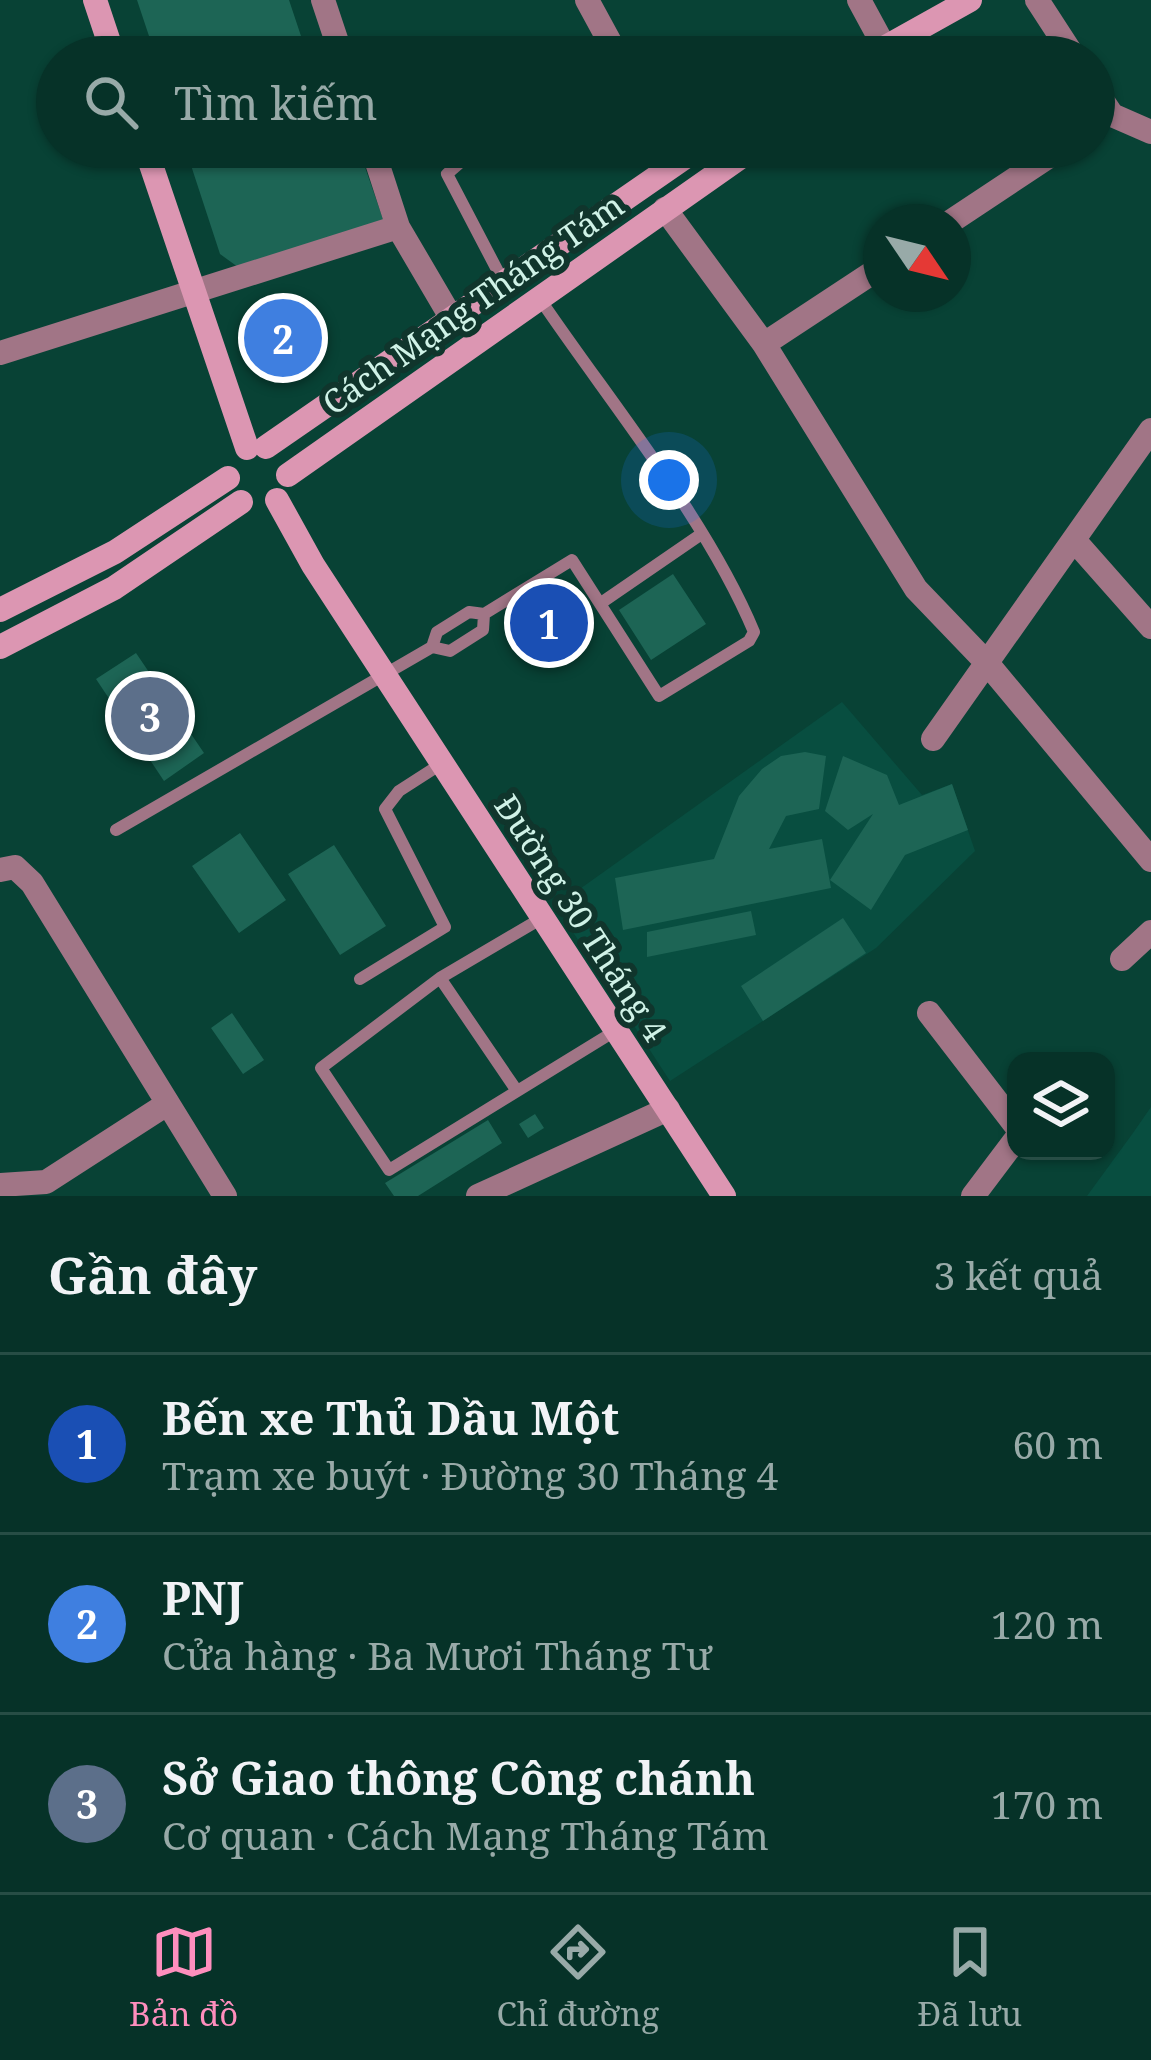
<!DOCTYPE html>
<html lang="vi">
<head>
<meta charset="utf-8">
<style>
	body { margin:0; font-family:"Noto Serif",serif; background:#0f3a30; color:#f1f3f6 }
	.controls { position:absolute; right:36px; bottom:36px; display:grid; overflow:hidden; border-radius:24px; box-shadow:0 3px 9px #0004 }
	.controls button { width:108px; height:108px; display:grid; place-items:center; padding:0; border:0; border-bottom:3px solid #274d45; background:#063228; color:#f1f3f6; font:60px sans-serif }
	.compass { position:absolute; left:863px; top:204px; width:108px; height:108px; border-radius:50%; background:#063228; box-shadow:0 3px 9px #0004; rotate:125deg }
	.you { position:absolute; left:669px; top:480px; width:42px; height:42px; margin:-30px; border:9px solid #fff; border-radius:50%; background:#1a73e8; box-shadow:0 0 0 18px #1a73e833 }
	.badge { display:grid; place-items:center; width:78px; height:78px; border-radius:50%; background:#fe8ebd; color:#fff; font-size:39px; font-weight:700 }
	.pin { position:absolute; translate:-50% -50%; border:6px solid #fff; box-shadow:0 3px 12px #0006 }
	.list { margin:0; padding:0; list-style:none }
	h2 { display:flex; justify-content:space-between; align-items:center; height:156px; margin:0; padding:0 48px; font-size:51px }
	h2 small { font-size:39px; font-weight:400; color:#98aaa8 }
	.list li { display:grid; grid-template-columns:78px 1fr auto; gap:36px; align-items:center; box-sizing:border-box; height:180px; padding:0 48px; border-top:3px solid #274d45 }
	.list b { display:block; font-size:45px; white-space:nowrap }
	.list p { margin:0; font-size:39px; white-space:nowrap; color:#98aaa8 }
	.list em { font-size:39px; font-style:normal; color:#98aaa8 }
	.icon { flex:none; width:66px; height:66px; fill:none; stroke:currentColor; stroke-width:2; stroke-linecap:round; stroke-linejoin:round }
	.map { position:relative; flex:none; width:1151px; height:1196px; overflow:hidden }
	.search { position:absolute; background:#063228; box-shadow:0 3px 9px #0004; left:36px; right:36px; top:36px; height:132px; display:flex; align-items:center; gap:30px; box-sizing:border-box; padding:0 42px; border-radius:66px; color:#98aaa8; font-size:45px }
	.sheet { height:696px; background:#063228 }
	nav { display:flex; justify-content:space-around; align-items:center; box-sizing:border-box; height:168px; border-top:3px solid #274d45; background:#063228; font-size:33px; color:#98aaa8 }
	nav a { display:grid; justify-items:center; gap:6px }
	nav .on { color:#fe8ebd }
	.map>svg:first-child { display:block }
	.built { fill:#084e40 }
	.building { fill:#1d6555 }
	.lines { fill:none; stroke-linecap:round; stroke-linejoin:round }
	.lane { stroke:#a17586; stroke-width:12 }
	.street { stroke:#a17586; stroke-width:24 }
	.secondary { stroke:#dc96b2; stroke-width:24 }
	.labels { text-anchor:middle; stroke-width:12; stroke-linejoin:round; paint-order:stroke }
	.street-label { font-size:33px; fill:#d0f2e7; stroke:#10352c }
</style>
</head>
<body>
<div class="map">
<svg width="1151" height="1196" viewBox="0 0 1151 1196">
	<rect width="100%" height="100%" fill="#084235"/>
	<path class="built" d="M 842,702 L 922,795 L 952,784 L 975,851 L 876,948 L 670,1081 L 556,906 Z
		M 1151,1107 L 1151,1196 L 1087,1196 L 1133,1133 Z"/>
	<path class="building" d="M 137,0 L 289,0 L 308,57 L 156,57 Z
		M 185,147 L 358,147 L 384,222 L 242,270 L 220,254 Z
		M 673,574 L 706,624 L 651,660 L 619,610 Z
		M 136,653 L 204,753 L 164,781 L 96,679 Z
		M 805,752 L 826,756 L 819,809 L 786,816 L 769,849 L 822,839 L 831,888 L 623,930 L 615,878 L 714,859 L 739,796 L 762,769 L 781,756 Z
		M 843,756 L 887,775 L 899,805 L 952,784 L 968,830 L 905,855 L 871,910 L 830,880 L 873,814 L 848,830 L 825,811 Z
		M 240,833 L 286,900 L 239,933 L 192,866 Z
		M 334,845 L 386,926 L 340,955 L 288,874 Z
		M 751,911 L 756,935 L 647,957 L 647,932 Z
		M 843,918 L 866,953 L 763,1021 L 741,986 Z
		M 232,1013 L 264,1060 L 243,1074 L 211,1028 Z
		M 535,1114 L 544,1128 L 528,1138 L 519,1124 Z
		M 488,1120 L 502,1143 L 418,1196 L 394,1196 L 385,1183 Z"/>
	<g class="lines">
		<path class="lane" d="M 478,147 L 447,174 L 504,283
			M 601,603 L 700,535
			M 432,647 L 450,651 L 483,630 L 484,614
			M 116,830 L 432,647 L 437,632 L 469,612 L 484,614 L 572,560 L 659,696 L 749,641 L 754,632 C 707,519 609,401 540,299
			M 542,918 L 440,978 L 321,1068 L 389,1170 L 615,1031
			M 440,978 L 517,1091
			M 360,979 L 445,927 L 385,809 L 399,791 L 441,764"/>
		<path class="street" d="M 323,0 L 342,57
			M 587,0 L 618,57
			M 859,0 L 885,48
			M 1037,0 L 1074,57
			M 1094,88 L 1112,115 L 1151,132
			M 372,147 L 398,227
			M 665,209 L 764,344 L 916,589 L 987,663 L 1151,860
			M 950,222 L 1063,147
			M 764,344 L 881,267
			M 0,353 L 398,227 L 452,319
			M 1074,540 L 1151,627
			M 933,739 L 1151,430
			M 0,870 L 15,867 L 32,883 L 225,1196
			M 1122,959 L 1151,932
			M 929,1013 L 1016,1126
			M 0,1185 L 46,1182 L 167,1104
			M 478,1196 L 668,1109
			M 973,1196 L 1016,1139"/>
		<path class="secondary" d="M 95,0 L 114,57
			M 868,57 L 970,0
			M 145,147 L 247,448
			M 266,447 L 700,147
			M 288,475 L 755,147
			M 277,500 L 313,565 L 724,1196
			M 0,610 L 115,552 L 228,478
			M 0,647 L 114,588 L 241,502"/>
	</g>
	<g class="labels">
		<g class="street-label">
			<text transform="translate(473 304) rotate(-35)" y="12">Cách Mạng Tháng Tám</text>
			<text transform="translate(581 918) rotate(57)" y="12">Đường 30 Tháng 4</text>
		</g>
	</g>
</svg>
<div class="controls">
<button><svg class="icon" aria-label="layers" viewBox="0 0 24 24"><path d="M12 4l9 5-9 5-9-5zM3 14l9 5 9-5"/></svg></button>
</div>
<svg class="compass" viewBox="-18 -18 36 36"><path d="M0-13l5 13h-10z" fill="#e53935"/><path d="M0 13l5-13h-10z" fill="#98aaa8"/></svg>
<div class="you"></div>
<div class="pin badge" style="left:549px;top:623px;background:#1a4fb4">1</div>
<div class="pin badge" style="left:283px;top:338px;background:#3f7fe0">2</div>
<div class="pin badge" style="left:150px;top:716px;background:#5c6f8a">3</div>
<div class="search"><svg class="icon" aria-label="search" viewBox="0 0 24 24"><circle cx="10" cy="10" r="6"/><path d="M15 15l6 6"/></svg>Tìm kiếm</div>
</div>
<section class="sheet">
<h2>Gần đây<small>3 kết quả</small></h2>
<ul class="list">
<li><span class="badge" style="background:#1a4fb4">1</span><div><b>Bến xe Thủ Dầu Một</b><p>Trạm xe buýt · Đường 30 Tháng 4</p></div><em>60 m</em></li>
<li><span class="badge" style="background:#3f7fe0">2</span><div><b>PNJ</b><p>Cửa hàng · Ba Mươi Tháng Tư</p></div><em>120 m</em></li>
<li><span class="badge" style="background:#5c6f8a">3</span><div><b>Sở Giao thông Công chánh</b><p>Cơ quan · Cách Mạng Tháng Tám</p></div><em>170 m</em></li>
</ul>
</section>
<nav>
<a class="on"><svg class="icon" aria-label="map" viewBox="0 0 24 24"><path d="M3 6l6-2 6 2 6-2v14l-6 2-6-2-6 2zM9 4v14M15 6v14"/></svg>Bản đồ</a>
<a><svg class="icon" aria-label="directions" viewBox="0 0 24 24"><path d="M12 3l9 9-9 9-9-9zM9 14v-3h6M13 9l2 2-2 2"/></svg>Chỉ đường</a>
<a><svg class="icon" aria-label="saved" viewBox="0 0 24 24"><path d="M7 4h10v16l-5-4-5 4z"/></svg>Đã lưu</a>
</nav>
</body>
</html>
